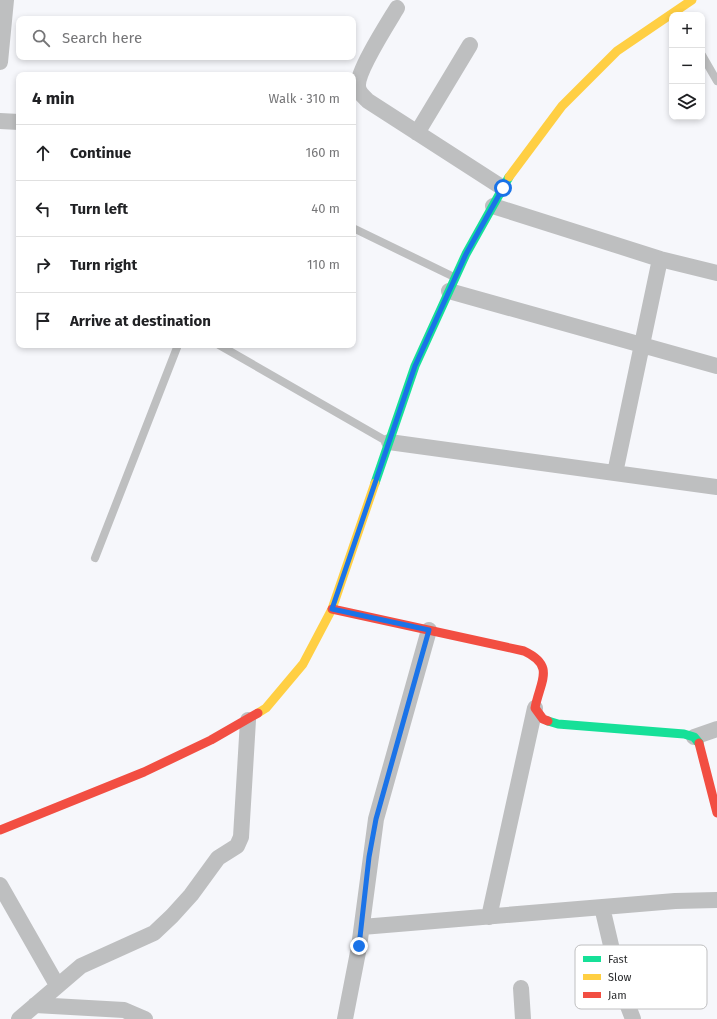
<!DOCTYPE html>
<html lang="en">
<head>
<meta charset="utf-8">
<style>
	body { margin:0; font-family:"Fira Sans",sans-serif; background:#f6f6f6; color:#202124 }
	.controls { position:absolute; right:12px; top:12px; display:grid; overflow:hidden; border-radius:8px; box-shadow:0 2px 6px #0003 }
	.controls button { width:36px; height:36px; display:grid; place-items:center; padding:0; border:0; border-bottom:1px solid #e0e0e0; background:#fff; color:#202124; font:20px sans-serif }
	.stop { position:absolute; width:12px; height:12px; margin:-9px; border:3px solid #1a73e8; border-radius:50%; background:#fff }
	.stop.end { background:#1a73e8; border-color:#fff; box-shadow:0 1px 4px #0008 }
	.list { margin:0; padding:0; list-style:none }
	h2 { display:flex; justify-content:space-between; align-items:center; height:52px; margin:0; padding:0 16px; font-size:17px }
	h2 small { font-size:13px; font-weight:400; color:#757577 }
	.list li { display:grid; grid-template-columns:26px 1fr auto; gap:12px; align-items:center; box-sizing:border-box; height:56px; padding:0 16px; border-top:1px solid #e0e0e0 }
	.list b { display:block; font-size:15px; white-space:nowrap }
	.list em { font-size:13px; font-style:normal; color:#757577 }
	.icon { flex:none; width:22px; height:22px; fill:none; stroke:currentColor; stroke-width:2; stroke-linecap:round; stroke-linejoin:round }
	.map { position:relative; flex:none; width:717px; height:1019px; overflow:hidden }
	.search { position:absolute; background:#fff; box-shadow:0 2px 6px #0003; left:16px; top:16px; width:340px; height:44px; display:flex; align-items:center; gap:10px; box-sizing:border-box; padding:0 14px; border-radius:8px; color:#757577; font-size:15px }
	.panel { position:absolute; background:#fff; box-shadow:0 2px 6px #0003; left:16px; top:72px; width:340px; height:276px; border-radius:8px }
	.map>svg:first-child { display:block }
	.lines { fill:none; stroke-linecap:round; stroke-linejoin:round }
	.lane { stroke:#bebfc0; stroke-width:8 }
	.street { stroke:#bebfc0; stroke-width:16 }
	.fast { stroke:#16e098; stroke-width:9 }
	.slow { stroke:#ffcf43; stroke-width:9 }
	.jam { stroke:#f24e42; stroke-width:9 }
	.route { stroke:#1a73e8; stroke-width:5 }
	.key { fill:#fff; stroke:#bfbfc0; stroke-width:1 }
	.key-label { font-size:11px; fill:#2a2b2d }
</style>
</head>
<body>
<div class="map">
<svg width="717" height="1019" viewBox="0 0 717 1019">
	<rect width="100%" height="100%" fill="#f6f7fb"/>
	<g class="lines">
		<path class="lane" d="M 702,55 L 717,81
			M 353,228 L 454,277
			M 219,345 L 388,442
			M 95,558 L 178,345"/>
		<path class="street" d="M 397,8 C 388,23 357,71 358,86 C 358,92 364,97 368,101 L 503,188
			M 0,62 L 6,0
			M 0,121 L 19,122
			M 417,133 L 470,45
			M 493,206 L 660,259 L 615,473
			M 660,259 L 717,273
			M 449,291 L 717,366
			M 389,442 L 717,487
			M 694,737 L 717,729
			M 0,885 L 57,985
			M 602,907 L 621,988 L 633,1019
			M 489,917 L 535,708
			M 362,927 L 675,901 L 717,900
			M 521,988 L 523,1019
			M 35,1005 L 124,1010 L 145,1019
			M 19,1019 L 81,966 L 154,933 L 172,916 L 191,895 L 218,858 L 237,846 L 241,837 L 248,720
			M 345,1019 L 359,947 L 376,819 L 429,630"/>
		<path class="fast" d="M 375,483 L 415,366 L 466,254 L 509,177
			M 548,721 L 558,724 L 684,734 L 694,737 L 699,743"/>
		<path class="slow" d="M 509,177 L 562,106 L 617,51 L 692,0
			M 258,713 L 266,708 L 303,664 L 332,609 L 375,483"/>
		<path class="jam" d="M 332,609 L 524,651 C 556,666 540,681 535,708 L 543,719 L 548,721
			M 699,743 L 717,813
			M 0,830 L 144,772 L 211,740 L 258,713"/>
	</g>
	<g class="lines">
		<path class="route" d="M 359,946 L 369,857 L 376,819 L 429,630 L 332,609 L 415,366 L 466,254 L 503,188"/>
	</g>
	<rect x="575" y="945" width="132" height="64" rx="6" class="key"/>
	<rect x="583" y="956" width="18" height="6" fill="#16e098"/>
	<rect x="583" y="974" width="18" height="6" fill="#ffcf43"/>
	<rect x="583" y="992" width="18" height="6" fill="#f24e42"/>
	<g class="key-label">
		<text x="608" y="963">Fast</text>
		<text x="608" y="981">Slow</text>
		<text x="608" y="999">Jam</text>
	</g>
</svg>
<div class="controls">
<button>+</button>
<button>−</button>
<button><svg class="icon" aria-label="layers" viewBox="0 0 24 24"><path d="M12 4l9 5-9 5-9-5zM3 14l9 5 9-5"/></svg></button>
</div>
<div class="stop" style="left:503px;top:188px"></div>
<div class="stop end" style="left:359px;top:946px"></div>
<div class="search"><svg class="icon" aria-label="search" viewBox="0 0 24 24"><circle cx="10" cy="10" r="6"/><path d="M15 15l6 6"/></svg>Search here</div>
<section class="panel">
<h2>4 min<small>Walk · 310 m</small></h2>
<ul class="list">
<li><svg class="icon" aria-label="ahead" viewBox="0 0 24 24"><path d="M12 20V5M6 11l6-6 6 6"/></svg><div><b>Continue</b></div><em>160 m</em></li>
<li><svg class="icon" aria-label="left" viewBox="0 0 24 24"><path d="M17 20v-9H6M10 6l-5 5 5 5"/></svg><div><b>Turn left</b></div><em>40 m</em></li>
<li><svg class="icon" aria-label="right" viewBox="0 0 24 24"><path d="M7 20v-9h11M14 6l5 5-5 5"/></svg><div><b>Turn right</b></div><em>110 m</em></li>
<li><svg class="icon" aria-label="arrive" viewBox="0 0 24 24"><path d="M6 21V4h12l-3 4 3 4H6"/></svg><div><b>Arrive at destination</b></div></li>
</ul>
</section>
</div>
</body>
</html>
